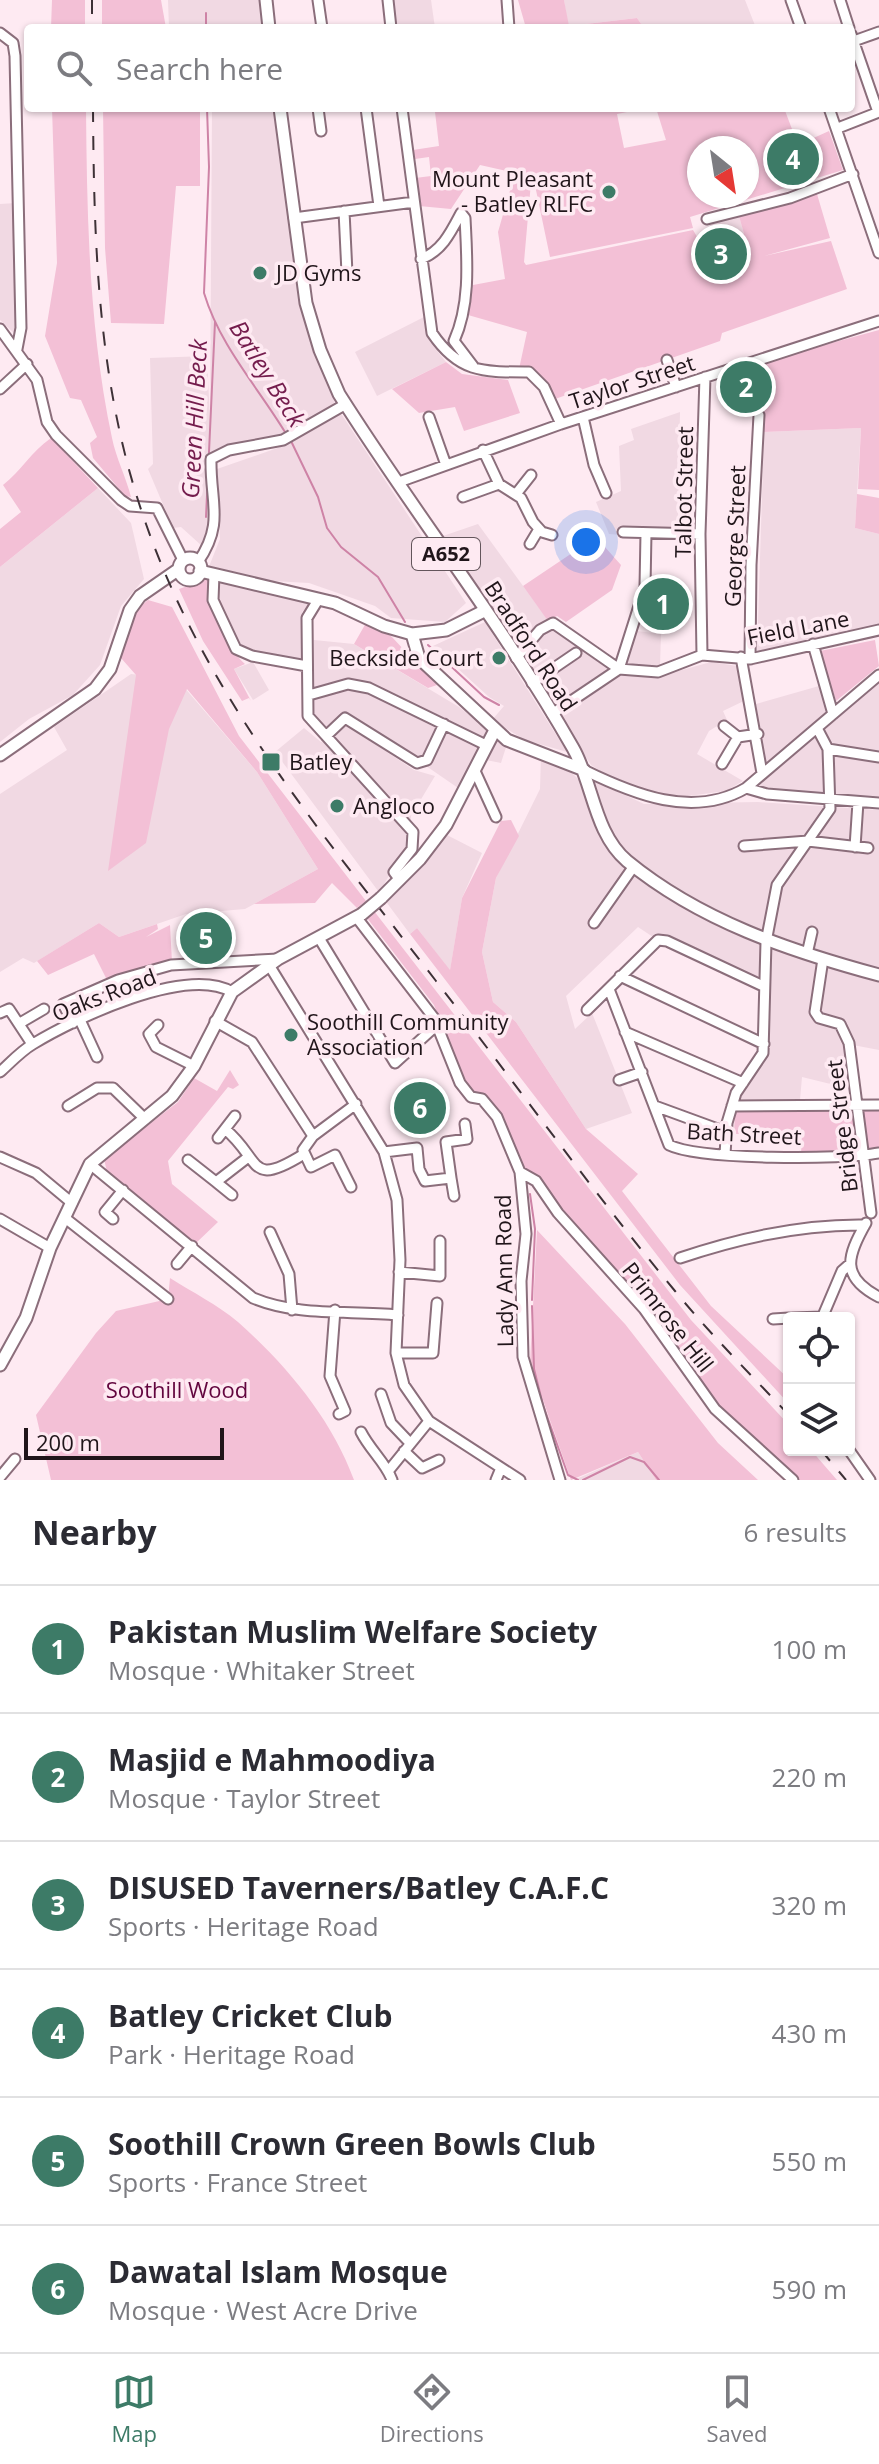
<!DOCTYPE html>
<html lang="en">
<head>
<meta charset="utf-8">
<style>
	body { margin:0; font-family:"Open Sans",sans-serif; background:#f7f7f7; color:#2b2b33 }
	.controls { position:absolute; right:24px; bottom:24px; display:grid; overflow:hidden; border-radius:8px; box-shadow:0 2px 6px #0004 }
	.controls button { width:72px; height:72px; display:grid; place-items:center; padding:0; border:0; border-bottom:2px solid #e1e1e2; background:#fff; color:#2b2b33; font:40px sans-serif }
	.compass { position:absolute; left:687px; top:136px; width:72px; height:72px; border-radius:50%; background:#fff; box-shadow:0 2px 6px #0004; rotate:150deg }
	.scale { position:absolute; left:24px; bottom:20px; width:200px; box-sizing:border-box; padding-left:8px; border:4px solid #20151a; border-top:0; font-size:22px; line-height:28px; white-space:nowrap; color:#20151a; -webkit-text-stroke:6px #feeaf2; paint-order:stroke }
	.you { position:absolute; left:586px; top:542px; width:28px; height:28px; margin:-20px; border:6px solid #fff; border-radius:50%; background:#1a73e8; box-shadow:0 0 0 12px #1a73e833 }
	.badge { display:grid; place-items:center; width:52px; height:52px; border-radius:50%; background:#3d7b67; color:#fff; font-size:26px; font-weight:700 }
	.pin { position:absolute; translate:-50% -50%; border:4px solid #fff; box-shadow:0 2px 8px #0006 }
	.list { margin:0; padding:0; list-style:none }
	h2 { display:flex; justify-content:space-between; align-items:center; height:104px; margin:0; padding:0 32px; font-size:34px }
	h2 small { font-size:26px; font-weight:400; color:#7c7c81 }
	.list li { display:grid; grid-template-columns:52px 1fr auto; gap:24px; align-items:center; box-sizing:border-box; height:128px; padding:0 32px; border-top:2px solid #e1e1e2 }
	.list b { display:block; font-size:30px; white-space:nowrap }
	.list p { margin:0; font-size:26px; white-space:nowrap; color:#7c7c81 }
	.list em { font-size:26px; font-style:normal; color:#7c7c81 }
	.icon { flex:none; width:44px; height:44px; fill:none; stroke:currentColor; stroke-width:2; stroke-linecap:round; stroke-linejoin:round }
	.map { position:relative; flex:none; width:879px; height:1480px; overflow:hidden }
	.search { position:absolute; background:#fff; box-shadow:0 2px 6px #0004; left:24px; right:24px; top:24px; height:88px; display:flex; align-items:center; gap:20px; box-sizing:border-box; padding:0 28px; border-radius:8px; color:#7c7c81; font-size:30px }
	.sheet { height:872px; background:#fff }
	nav { display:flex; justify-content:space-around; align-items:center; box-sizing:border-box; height:112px; border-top:2px solid #e1e1e2; background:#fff; font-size:22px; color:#7c7c81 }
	nav a { display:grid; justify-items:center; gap:4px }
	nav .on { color:#3d7b67 }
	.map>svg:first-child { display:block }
	.built { fill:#f1d9e3 }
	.green { fill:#f3c0d6; fill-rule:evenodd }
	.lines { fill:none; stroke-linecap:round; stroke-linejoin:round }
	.stream { stroke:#ce83a6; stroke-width:2 }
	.minor-casing { stroke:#8b6e7b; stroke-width:13 }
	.major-casing { stroke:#8b6e7b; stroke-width:15 }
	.minor { stroke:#fff; stroke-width:9 }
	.major { stroke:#fff; stroke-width:11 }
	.rail { stroke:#3e3137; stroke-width:2; stroke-dasharray:14 14; stroke-linecap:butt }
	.major-bridge-casing { stroke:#8b6e7b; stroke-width:15; stroke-linecap:butt }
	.major-bridge { stroke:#fff; stroke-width:11 }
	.poi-dot { fill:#3d7b67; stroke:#feeaf2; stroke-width:3 }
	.labels { text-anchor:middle; stroke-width:7; stroke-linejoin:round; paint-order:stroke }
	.shield { fill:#feeaf2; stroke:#63555b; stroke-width:2 }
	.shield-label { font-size:20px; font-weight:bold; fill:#20151a }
	.poi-label { font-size:22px; fill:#20151a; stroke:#feeaf2; text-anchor:start }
	.street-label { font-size:22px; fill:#20151a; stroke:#feeaf2 }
	.park-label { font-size:22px; fill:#62053e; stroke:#feeaf2 }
	.water-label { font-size:24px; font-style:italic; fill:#741c4d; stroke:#feeaf2 }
</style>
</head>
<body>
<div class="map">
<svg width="879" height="1480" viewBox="0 0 879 1480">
	<rect width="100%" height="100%" fill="#feeaf2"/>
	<path class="built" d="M 168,0 L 266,0 L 269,28 L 169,28 Z
		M 393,0 L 431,0 L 435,28 L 397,28 Z
		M 564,0 L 745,0 L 756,28 L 644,28 L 637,18 L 568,26 Z
		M 212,108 L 280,108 L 298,243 L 320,350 L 339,394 L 332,406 L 283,436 L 210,452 L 209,532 L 202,546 L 181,527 L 173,528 L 148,469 L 153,464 L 150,358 L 207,356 L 210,420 Z
		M 16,203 L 18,328 L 15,334 L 0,320 L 0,204 Z
		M 739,216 L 744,234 L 702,245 L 699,236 L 711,224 Z
		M 424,317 L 430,342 L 446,362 L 377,396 L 355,352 Z
		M 680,412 L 678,528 L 622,528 L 621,535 L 609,534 L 596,502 L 621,491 L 619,446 L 634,440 L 631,429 Z
		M 334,415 L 342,415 L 466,603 L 445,622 L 391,618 L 375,606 L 309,583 L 272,581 L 208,569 L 220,539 L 217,469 L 286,445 Z
		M 861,428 L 855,528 L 879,534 L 879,628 L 757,653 L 764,432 Z
		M 98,488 L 131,523 L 144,579 L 121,606 L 100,665 L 73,695 L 29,719 L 0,742 L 0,567 Z
		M 478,524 L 558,634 L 620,675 L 660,676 L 711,662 L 737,666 L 748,699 L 723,711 L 727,720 L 709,731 L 697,754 L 743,781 L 726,791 L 680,797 L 655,794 L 627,787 L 591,765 L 443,536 Z
		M 218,580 L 312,602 L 302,612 L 303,659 L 248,650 L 233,637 L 218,600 Z
		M 485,622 L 567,752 L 525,740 L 492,720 L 504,706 L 489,697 L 433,646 Z
		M 637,631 L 661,634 L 660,666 L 625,664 Z
		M 314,640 L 354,644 L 459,707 L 507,744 L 501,763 L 476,758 L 461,790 L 355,717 L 344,714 L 326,732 L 312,716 Z
		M 253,662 L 269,690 L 253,700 L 234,669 Z
		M 131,674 L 177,679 L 257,772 L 318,869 L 245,909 L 186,914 L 119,937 L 99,923 L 34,963 L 23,958 L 0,972 L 0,794 L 67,750 L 54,727 Z
		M 879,683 L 879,801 L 759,791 L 755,786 Z
		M 819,686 L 828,714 L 765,765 L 756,704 Z
		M 345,724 L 414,770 L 435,776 L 411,816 L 410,841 L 384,884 L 393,896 L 447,835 L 482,853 L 462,898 L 450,971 L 417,928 L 410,934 L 275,752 L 304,728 L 321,742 Z
		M 541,756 L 564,765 L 580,781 L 594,822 L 618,859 L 715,922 L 771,948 L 879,981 L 879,1050 L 853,1045 L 855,1090 L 802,1077 L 800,1100 L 739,1102 L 760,1052 L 760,990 L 665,945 L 638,927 L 566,996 L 575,1029 L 592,1013 L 632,1113 L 586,1129 L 516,1022 L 493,1002 L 482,952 L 496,878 L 540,789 Z
		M 589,778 L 644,804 L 758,802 L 879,810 L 879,970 L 775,938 L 694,899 L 634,860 L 611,834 Z
		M 638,1452 L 656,1480 L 574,1480 Z"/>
	<path class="green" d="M 52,0 L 85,0 L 85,28 L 51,28 Z
		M 102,0 L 161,0 L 166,28 L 102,28 Z
		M 518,0 L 564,0 L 569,26 L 637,18 L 644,28 L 526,28 Z
		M 52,108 L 86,108 C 87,218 89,330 112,438 C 116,458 126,477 131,497 L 125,496 L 93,458 L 90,443 L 97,437 L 81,400 L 70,398 L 45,336 L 57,263 Z
		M 103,108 L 200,108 L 200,186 L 176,186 L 164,324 L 111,323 L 105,248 Z
		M 466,108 L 647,108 L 617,114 L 624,148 L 666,140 L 656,108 L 784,108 L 798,145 L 829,131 L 843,170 L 690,217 L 693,228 L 550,257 L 532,171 L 524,262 L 526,265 L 693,230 L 702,245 L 744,234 L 739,216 L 817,194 L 830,238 L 764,256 L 831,241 L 847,289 L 722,333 L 720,341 L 555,399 L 532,368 L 519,369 L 527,332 L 468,315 L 473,285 L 505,279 L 498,232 L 515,173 L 480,165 L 451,209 L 419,206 L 415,178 L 431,176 L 429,157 L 415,159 L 413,150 L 439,146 L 435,112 ZM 699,148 L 747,148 L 747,196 L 699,196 Z
		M 879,330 L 879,490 L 858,489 L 861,428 L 764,432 L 762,362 Z
		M 446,362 L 462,374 L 508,380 L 520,413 L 464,431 L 455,407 L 419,413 L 392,389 Z
		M 51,438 L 98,488 L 0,567 L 0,529 L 21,512 L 3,485 C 21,471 31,452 51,438 Z
		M 857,494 L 879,498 L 879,534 L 855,528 Z
		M 596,537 L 621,565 L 612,590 L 566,622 L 557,616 L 548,621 L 523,586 Z
		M 211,578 C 205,607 224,644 245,664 L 234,669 L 251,701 L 249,698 L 242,701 L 203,641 L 179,589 Z
		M 148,600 L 172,607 L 239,736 L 366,901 L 357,908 L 332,883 L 315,903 L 254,904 L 318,869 L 257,772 L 187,689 L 169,729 L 146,843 L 108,871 L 136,675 L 121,658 L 132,613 Z
		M 366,623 L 391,636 L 437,685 L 428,688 L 354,644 Z
		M 875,640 L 879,666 L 836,701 L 820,651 Z
		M 511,820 L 519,836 L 496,878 L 482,952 L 493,1002 L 516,1022 L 586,1129 L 638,1174 L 622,1191 L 711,1306 L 789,1379 L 789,1404 L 680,1285 L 410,934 L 417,928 L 450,970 L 462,898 L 501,821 Z
		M 374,911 L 691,1320 L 789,1425 L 789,1450 L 811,1450 L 837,1480 L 800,1480 L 718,1404 L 648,1307 L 561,1210 L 540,1180 L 522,1166 L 501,1116 L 484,1095 L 475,1093 L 463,1080 L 434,1005 L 367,918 Z
		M 223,917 L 226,955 L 190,958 L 187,920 Z
		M 99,923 L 119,937 L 157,924 L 158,929 L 146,937 L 170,925 L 172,962 L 108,982 L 94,954 L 48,975 L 37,961 Z
		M 230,1070 L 239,1085 L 233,1089 L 228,1087 L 168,1161 L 172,1184 L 218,1222 L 195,1244 L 107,1172 L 104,1159 L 178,1102 L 194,1078 L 217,1091 Z
		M 879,1109 L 879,1149 L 801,1154 L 802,1133 L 734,1134 L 735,1110 Z
		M 537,1230 L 625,1324 L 718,1443 L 758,1480 L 656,1480 L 638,1452 L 571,1480 L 530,1363 Z
		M 170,1278 C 192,1292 218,1305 238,1322 C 287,1366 331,1418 354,1480 L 51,1480 L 36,1415 L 96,1333 L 116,1311 L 168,1299 Z"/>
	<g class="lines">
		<path class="stream" d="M 206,28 L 206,13
			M 207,108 L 209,167 L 204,293 C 220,346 257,386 285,432
			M 291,441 L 318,497 L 327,528 L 341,547 L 378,577 L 405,622
			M 206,517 L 215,322
			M 428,645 L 484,697 L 499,705
			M 530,1194 L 535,1229 L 532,1300
			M 532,1306 L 534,1369 L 543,1405 L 568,1475 L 578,1480
			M 583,1480 L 630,1457 L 644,1462 L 659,1480"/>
		<defs>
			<path id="minor" d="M 318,0 L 322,28
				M 388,0 L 391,28
				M 507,0 L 509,28
				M 791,0 L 801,28
				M 840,0 L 849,28
				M 0,33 L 13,43 L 15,56 L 21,328 L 17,349
				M 851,34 L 878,112
				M 851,42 L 879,32
				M 318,108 L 321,131
				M 366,108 L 379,206
				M 402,108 L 432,333 C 459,373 483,372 529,372 L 544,387 L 561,424
				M 829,108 L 879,253
				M 838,128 L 879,112
				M 344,211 L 347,273
				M 294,218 L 414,202
				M 707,219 L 790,198 L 853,174
				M 421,259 C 442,251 451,232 461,213 L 465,218 C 467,259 471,303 454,341 L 473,366
				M 0,329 L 37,380 L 47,422 L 56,435 L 121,500 L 130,506 L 157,508 L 183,560
				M 667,360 L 676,387
				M 0,389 L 27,364
				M 429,417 L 446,465
				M 583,417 L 594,465 L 606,493
				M 483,450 L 499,484 L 521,498 L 533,522 L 542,532 L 552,535
				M 399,482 L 561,424 L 879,321
				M 516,494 L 531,475
				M 463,497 L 499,484
				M 623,532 L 700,534
				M 530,544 L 539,529
				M 198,562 C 225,523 210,502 211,459 L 229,450 L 283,440 L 346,404
				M 214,574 L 213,600 L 236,649 L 252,656 L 307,666
				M 318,600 L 307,618 L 308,716 L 413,832 L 412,849 L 394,872 L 400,880
				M 813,644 L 833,714
				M 702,655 L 700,534 L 705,377
				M 741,657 L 762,773
				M 516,658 L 540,630 L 553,623 L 619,669 L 658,672 L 702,655 L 750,659 L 879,630
				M 750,659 L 751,565 L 759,415
				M 619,669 L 645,587 L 646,533
				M 532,683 L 576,653
				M 309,695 L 348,684 L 369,688 L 486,745
				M 552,714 L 619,669
				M 724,726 L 738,737
				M 326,736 L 345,718 L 417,763 L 427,760 L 444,724
				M 828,749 L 879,757
				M 722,764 L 738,737 L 758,734
				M 584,770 C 633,794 693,819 746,788 L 879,675
				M 475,771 L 496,817
				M 746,788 L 767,794 L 879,803
				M 744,846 L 808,841 L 868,848
				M 855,847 L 858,802
				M 357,918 L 434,1018 L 460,1083 L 471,1097 L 482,1099 L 497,1117 L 520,1172 L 526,1234 L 521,1281 L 523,1357 L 560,1480
				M 594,923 L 634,866
				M 319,938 L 395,1063 L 438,1024
				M 807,954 L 812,932
				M 823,959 L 815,1012 L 819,1018 L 840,1024 L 849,1043 L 871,1213
				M 269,965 L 384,1152 L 397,1200 L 400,1260 L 396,1353 L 404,1385 L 429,1421 L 520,1480
				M 620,976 L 764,1044
				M 609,989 L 669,1145 C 699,1160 843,1160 879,1153
				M 587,1010 L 658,940 L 667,941 L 763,986
				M 0,1013 L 9,1009 L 32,1044
				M 80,1020 L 97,1057
				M 215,1021 L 252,1042 L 313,1136
				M 20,1023 L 44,1009
				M 73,1023 L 63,1004 L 118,980 L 171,965 L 278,959
				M 158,1025 L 149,1034 L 156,1047 L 194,1066
				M 625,1032 L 743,1083
				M 0,1072 C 10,1063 21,1051 33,1044 C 74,1019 186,965 232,992
				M 619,1080 L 642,1072
				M 68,1106 L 97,1088 L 113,1088 L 145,1119
				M 655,1106 L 726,1132
				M 732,1106 L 879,1105
				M 225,1129 C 262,1160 248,1189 304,1154
				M 218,1138 L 235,1116
				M 384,1152 L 417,1148 L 419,1169 L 425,1181 L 451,1178 L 446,1142 L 467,1139 L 465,1124
				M 725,1154 L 727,1123 L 736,1093 L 763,1053 L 766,942 L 777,885 L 830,809 L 828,749 L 817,728
				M 0,1157 L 36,1173 L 72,1203
				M 188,1160 L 216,1182 L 247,1158
				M 90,1164 L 253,1298 C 298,1317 350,1310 398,1315
				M 520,1172 L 536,1181 L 558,1213 L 644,1309 L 715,1409 L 793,1480
				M 451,1178 L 454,1196
				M 216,1182 L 232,1195
				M 351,1187 L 335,1155 L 311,1167 L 303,1150 L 313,1136 L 356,1104
				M 65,1218 L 168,1299
				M 0,1219 L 50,1248
				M 113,1219 L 105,1212 L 123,1190
				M 866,1223 C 847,1256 840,1277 879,1297
				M 270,1232 L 289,1274 L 292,1310
				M 680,1258 C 739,1238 802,1224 865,1225
				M 177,1264 L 192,1246
				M 399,1272 L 440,1276 L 440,1241
				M 335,1310 L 330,1376 L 345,1411 L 339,1414
				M 792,1318 L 823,1317
				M 822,1318 L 842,1271 L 850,1264
				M 773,1319 L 789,1318
				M 396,1353 L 433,1353 L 437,1303
				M 381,1394 L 391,1423 L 410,1443
				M 361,1432 C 370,1450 386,1463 392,1480
				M 849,1450 L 870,1480
				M 404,1451 L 422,1468 L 439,1460
				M 390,1469 L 429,1421
				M 0,1477 L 15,1459
				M 496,1480 L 501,1468"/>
			<path id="major" d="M 266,0 L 269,28
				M 280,108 L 306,303 L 320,350 L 339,394 C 414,513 503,625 573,748 C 593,783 594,833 627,861 C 700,921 790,951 879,975
				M179 569a11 11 0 1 1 22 0a11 11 0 1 1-22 0Z
				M 200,571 L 335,603 L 384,626 L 412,634 L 446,630 L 484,611
				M 412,634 L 419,658 L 507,740 L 584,770
				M 0,755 L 95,689 L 110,669 L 130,610 L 140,596 L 179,569
				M 381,898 L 420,859 L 446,825 L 495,730
				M 0,1365 L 26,1318 L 50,1248 L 90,1164 L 172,1096 L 194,1066 L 232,992 L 278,959 L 362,914"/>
		</defs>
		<use href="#minor" class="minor-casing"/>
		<use href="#major" class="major-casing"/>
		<use href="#minor" class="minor"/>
		<use href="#major" class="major"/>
		<path class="rail" d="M 92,0 L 92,28
			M 93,108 C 94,250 98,389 146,524 C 207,699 325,837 436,981 C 516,1084 592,1191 675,1291 C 711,1335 750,1374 789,1415
			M 821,1450 L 846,1480"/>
		<defs>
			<path id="major-bridge" d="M 362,914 L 381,898"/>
		</defs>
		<use href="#major-bridge" class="major-bridge-casing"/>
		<use href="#major-bridge" class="major-bridge"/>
	</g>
	<g class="poi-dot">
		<circle cx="609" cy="192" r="8"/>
		<circle cx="260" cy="273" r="8"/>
		<circle cx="499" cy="658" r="8"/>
		<rect x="261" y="752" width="20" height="20" rx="4"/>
		<circle cx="337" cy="806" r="8"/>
		<circle cx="291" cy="1035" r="8"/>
	</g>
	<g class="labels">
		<rect class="shield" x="412" y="538" width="68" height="32" rx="6"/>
		<g class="shield-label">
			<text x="446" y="561">A652</text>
		</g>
		<g class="poi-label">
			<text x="593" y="187" text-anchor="end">Mount Pleasant<tspan x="593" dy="25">- Batley RLFC</tspan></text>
			<text x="276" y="281">JD Gyms</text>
			<text x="483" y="666" text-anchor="end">Beckside Court</text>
			<text x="289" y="770">Batley</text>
			<text x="353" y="814">Angloco</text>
			<text x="307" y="1030">Soothill Community<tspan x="307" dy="25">Association</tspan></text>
		</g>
		<g class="street-label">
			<text transform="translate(632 382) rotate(-18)" y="8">Taylor Street</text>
			<text transform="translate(684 492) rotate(-89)" y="8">Talbot Street</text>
			<text transform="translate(735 536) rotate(-88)" y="8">George Street</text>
			<text transform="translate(798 628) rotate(-11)" y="8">Field Lane</text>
			<text transform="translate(531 646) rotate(57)" y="8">Bradford Road</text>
			<text transform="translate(104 995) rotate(-21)" y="8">Oaks Road</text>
			<text transform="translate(842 1126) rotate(-97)" y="8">Bridge Street</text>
			<text transform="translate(744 1134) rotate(3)" y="8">Bath Street</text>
			<text transform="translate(504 1271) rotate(-91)" y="8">Lady Ann Road</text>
			<text transform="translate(668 1317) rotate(52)" y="8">Primrose Hill</text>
		</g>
		<g class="park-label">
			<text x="177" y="1398">Soothill Wood</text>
		</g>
		<g class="water-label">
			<text transform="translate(267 374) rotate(58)" y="8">Batley Beck</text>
			<text transform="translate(195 419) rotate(-87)" y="8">Green Hill Beck</text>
		</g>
	</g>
</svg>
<div class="controls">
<button><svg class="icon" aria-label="locate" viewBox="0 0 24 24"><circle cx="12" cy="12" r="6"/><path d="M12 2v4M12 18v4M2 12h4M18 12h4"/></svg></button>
<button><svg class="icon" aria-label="layers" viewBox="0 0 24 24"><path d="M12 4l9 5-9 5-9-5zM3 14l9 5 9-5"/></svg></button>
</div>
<svg class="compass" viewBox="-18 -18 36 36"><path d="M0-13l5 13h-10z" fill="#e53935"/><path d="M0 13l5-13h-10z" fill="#7c7c81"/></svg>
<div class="scale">200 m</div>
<div class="you"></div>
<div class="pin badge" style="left:663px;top:604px">1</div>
<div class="pin badge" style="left:746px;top:387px">2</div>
<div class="pin badge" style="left:721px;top:254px">3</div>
<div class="pin badge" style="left:793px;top:159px">4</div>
<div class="pin badge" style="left:206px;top:938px">5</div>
<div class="pin badge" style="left:420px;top:1108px">6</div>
<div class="search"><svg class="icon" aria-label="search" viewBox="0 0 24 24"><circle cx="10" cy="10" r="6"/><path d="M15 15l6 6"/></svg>Search here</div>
</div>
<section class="sheet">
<h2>Nearby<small>6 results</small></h2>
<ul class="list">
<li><span class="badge">1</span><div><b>Pakistan Muslim Welfare Society</b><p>Mosque · Whitaker Street</p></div><em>100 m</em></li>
<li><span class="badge">2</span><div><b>Masjid e Mahmoodiya</b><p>Mosque · Taylor Street</p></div><em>220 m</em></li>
<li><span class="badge">3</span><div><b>DISUSED Taverners/Batley C.A.F.C</b><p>Sports · Heritage Road</p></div><em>320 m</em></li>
<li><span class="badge">4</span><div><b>Batley Cricket Club</b><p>Park · Heritage Road</p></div><em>430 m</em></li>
<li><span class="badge">5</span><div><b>Soothill Crown Green Bowls Club</b><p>Sports · France Street</p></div><em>550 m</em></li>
<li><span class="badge">6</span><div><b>Dawatal Islam Mosque</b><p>Mosque · West Acre Drive</p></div><em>590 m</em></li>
</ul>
</section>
<nav>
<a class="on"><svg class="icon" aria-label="map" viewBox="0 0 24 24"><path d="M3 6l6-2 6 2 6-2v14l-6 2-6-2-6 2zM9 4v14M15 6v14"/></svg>Map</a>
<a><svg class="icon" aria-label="directions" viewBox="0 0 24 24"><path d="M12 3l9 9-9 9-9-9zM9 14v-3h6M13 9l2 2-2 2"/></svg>Directions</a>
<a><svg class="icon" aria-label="saved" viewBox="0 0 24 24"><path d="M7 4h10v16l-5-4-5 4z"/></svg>Saved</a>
</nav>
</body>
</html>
